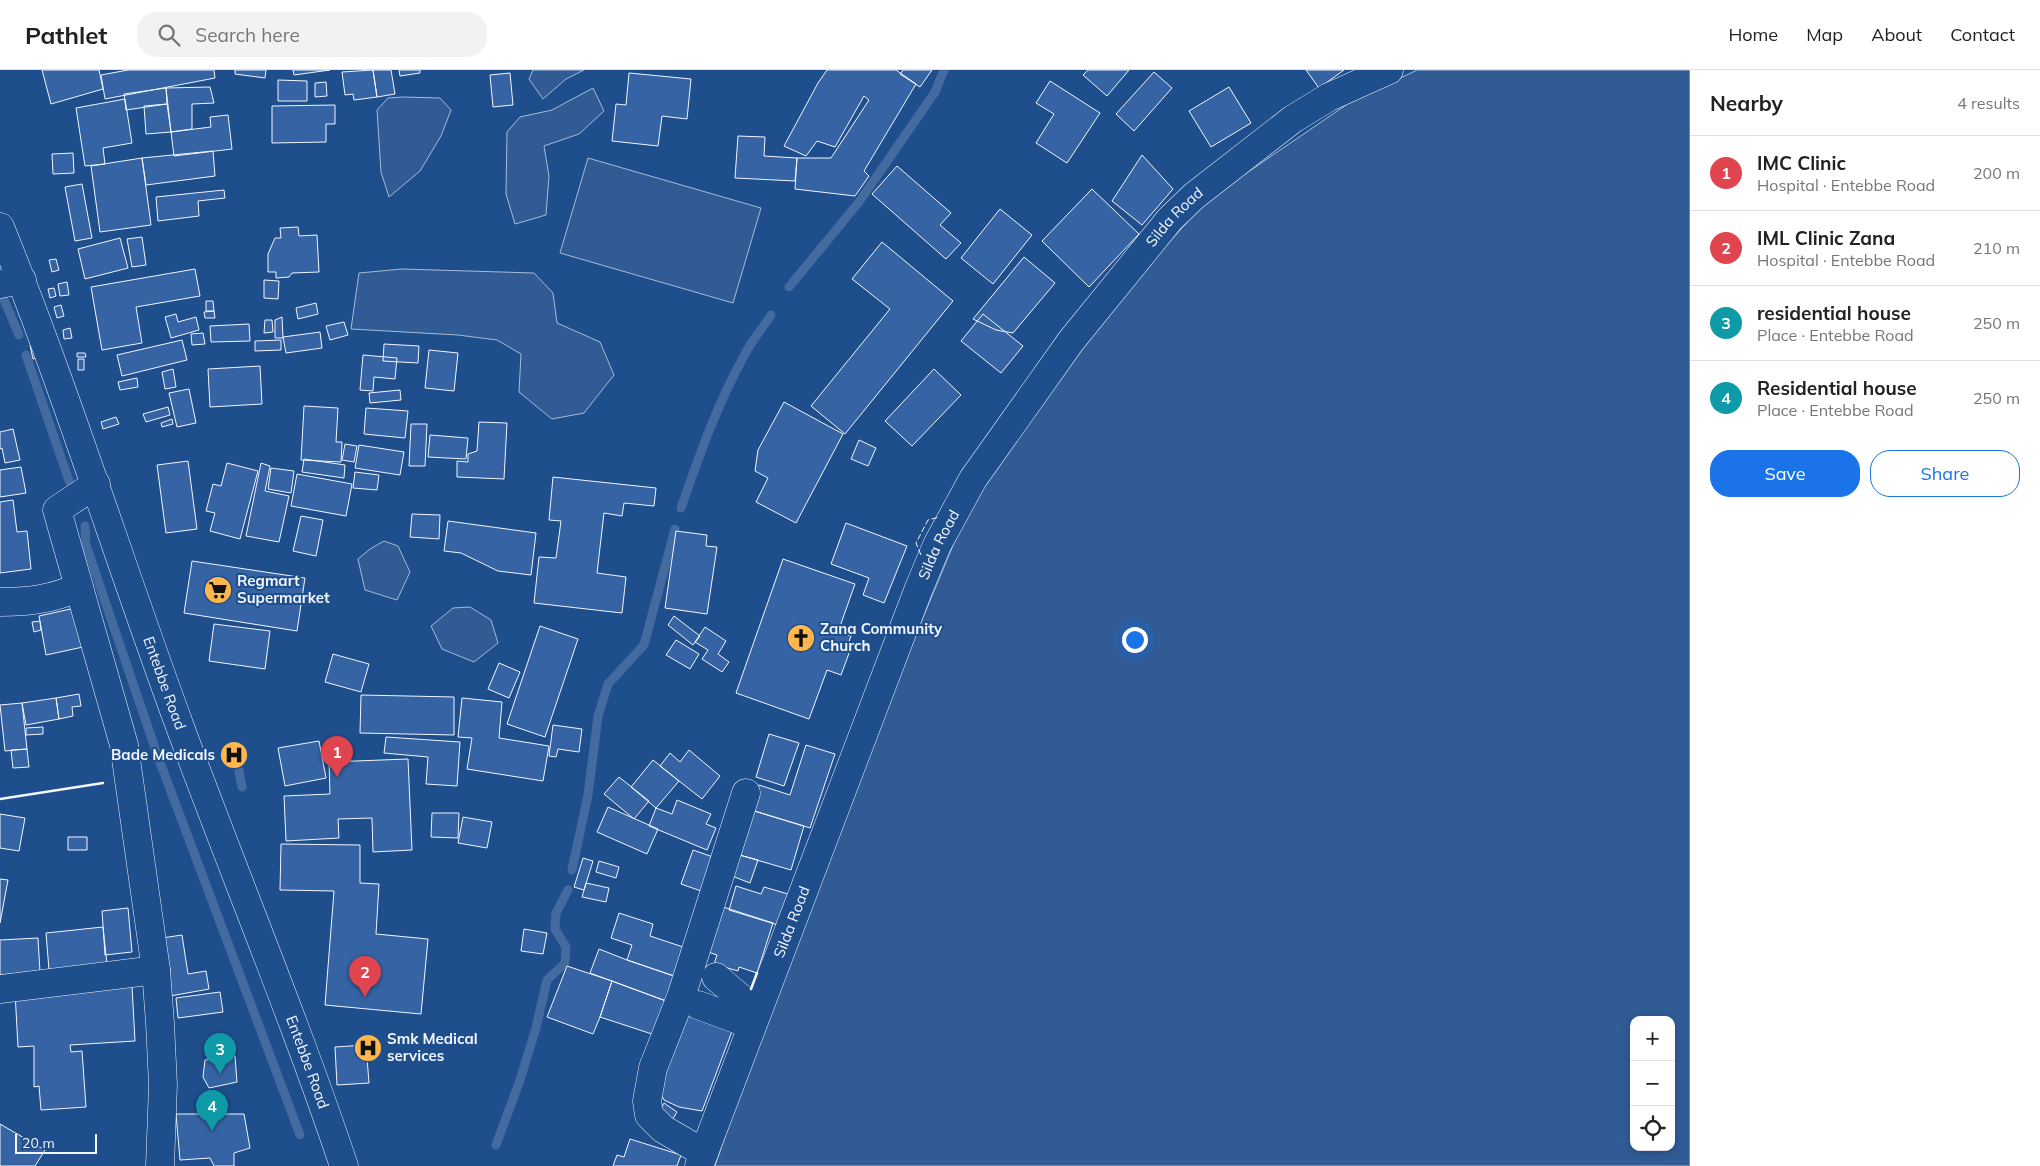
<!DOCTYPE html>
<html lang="en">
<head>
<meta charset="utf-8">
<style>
	body { margin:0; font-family:Mulish,sans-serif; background:#f2f2f2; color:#222 }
	.controls { position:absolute; right:15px; bottom:15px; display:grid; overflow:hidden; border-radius:10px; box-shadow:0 2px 8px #0003 }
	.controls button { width:45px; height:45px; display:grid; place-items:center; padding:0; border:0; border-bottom:1px solid #e0e0e0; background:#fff; color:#222; font:25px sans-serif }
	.scale { position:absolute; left:15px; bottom:12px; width:82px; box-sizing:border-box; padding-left:5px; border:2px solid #f2f6ff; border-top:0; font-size:14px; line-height:18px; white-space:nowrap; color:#f2f6ff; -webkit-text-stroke:4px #1f4e8c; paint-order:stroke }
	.you { position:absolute; left:1134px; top:569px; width:18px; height:18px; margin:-12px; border:4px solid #fff; border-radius:50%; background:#1a73e8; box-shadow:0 0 0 8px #1a73e833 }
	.badge { display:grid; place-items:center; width:32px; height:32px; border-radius:50%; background:#1a73e8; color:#fff; font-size:16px; font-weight:700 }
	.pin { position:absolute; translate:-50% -41px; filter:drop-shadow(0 1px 2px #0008) }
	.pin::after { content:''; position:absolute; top:26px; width:18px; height:15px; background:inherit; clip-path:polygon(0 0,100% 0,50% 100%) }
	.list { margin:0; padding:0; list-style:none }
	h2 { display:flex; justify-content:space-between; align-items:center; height:65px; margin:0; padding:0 20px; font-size:21px }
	h2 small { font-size:16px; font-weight:400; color:#767676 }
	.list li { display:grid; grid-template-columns:32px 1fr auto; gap:15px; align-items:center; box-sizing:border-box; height:75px; padding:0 20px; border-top:1px solid #e0e0e0 }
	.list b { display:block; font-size:19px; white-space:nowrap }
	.list p { margin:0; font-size:16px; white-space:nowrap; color:#767676 }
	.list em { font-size:16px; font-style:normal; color:#767676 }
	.actions { display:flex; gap:10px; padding:15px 20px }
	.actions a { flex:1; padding:11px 0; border:1px solid #1a73e8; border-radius:20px; text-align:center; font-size:18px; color:#1a73e8 }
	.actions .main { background:#1a73e8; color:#fff }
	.icon { flex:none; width:28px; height:28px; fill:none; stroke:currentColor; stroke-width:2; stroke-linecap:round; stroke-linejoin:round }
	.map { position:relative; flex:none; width:1690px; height:1096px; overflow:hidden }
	header { display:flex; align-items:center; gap:30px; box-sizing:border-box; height:70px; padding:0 25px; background:#fff; border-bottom:1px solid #e0e0e0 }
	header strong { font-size:24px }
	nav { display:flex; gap:28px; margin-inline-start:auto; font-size:18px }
	.search { width:350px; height:45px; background:#f2f2f2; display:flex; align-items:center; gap:12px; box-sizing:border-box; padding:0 18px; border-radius:20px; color:#767676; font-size:19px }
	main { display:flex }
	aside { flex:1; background:#fff }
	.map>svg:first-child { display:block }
	.green { fill:#305b95; stroke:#a8bbd7; fill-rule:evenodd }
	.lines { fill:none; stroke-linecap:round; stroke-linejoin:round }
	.stream { stroke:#446ba0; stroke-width:9 }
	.building { fill:#3563a3; stroke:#f2f6ff }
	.minor-casing { stroke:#f2f6ff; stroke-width:29 }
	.major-casing { stroke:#f2f6ff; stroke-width:29 }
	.minor { stroke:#1f4e8c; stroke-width:28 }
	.major { stroke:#1f4e8c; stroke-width:28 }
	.fence { stroke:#f2f6ff; stroke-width:1; stroke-dasharray:6 2.5; stroke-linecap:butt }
	.wall { stroke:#f2f6ff; stroke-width:2.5 }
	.labels { text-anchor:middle; stroke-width:4; stroke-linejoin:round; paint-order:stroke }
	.street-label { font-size:15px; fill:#f2f6ff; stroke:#1f4e8c }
	.poi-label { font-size:15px; font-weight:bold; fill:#f2f6ff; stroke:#1f4e8c; text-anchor:start }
</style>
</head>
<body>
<header>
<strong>Pathlet</strong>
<div class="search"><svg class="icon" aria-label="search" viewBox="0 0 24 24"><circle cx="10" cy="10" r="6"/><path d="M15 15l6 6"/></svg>Search here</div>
<nav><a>Home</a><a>Map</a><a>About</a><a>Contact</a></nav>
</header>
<main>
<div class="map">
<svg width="1690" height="1096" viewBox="0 0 1690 1096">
	<rect width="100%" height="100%" fill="#1f4e8c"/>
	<path class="green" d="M 533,0 L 584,0 L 566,9 L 543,29 L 529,9 Z
		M 1417,0 L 1690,0 L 1690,1096 L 715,1096 L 778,913 L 870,675 L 959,461 L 990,396 L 1138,207 L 1207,130 L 1349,33 ZM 1634,950 L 1671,950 L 1671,1077 L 1634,1077 Z
		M 593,18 L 604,41 L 579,64 L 544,76 L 549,106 L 546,145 L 515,154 L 506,124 L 507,62 L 520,47 L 552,40 Z
		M 403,27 L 440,28 L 451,40 L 441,66 L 420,101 L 389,127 L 381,102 L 377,40 L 388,28 Z
		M 588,88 L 761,138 L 733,233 L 560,183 Z
		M 402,199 L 534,203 L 553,223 L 557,253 L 600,272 L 614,305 L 584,343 L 552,349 L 519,322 L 521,284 L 497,270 L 458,265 L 351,259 L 359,203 Z
		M 384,471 L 398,476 L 410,502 L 397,530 L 365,520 L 358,489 L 370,479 Z
		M 470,537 L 491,550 L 498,573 L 474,592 L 442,579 L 431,556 L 453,538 Z"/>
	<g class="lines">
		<path class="stream" d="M 789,217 L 859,132 L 935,22 L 944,0
			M 2,225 L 19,265
			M 26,285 L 69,411
			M 681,438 C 699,386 718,332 745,284 C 752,270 763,258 771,245
			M 85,456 L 86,475 L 158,687 L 300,1065
			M 239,701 L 242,717
			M 572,800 L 588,725 L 598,646 L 608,614 L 644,575 L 675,459
			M 496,1075 L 520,1010 L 536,958 L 547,910 L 565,893 L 566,877 L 555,859 L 556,843 L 568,820"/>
	</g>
	<path class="building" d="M 42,0 L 99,0 L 103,19 L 51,34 Z
		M 128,0 L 214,0 L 215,8 L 105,29 L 101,5 Z
		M 235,0 L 266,0 L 265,8 L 235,4 Z
		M 293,0 L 330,0 L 294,5 Z
		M 373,0 L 391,0 L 395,24 L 377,27 Z
		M 373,0 L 377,27 L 354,30 L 353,24 L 345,25 L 342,2 Z
		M 399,0 L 420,0 L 420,3 L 400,6 Z
		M 827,0 L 896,0 L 916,14 L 864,101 L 869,106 L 855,126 L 795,119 L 797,88 L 831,88 L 869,30 L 864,26 L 835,77 L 817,71 L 806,86 L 784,76 L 818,13 Z
		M 903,0 L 932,0 L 920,17 L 900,4 Z
		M 1088,0 L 1129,0 L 1107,26 L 1083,5 Z
		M 1306,0 L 1344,0 L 1319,18 Z
		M 1154,2 L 1172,18 L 1134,61 L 1116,44 Z
		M 510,3 L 513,35 L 493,37 L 490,5 Z
		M 629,3 L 691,9 L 687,49 L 662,46 L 658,76 L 612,71 L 616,34 L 626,35 Z
		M 278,10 L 307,11 L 307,31 L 278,31 Z
		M 1050,11 L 1100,43 L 1067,93 L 1036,73 L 1054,44 L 1036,33 Z
		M 326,12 L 327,26 L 315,27 L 315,13 Z
		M 210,17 L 214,33 L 192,34 L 192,59 L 171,62 L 166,18 Z
		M 1229,17 L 1251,53 L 1211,77 L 1189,41 Z
		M 166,18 L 167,34 L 126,40 L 124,24 Z
		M 125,29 L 132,73 L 103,78 L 105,94 L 85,96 L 76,38 Z
		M 167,34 L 171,62 L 146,64 L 144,36 Z
		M 335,35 L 335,54 L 326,54 L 326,72 L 272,73 L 272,36 Z
		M 228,45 L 232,79 L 174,86 L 171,62 L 211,57 L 210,47 Z
		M 738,66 L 765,67 L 764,86 L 797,88 L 795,111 L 735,108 Z
		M 213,81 L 215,106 L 146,115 L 142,88 Z
		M 73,83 L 74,103 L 53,104 L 52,84 Z
		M 1142,85 L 1173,119 L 1142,155 L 1112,131 Z
		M 142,88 L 151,155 L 100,162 L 91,96 Z
		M 897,96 L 951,143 L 940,155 L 961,173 L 946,189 L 872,124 Z
		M 82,114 L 92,168 L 75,171 L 65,117 Z
		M 1092,119 L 1139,164 L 1089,217 L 1042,171 Z
		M 224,120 L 225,128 L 198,131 L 199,146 L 158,151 L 156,127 Z
		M 1000,139 L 1032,165 L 993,214 L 961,188 Z
		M 298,157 L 299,166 L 317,165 L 319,202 L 292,203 L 289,207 L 276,208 L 276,202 L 268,202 L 268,184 L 275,168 L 281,168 L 280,158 Z
		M 142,167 L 146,195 L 132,197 L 127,169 Z
		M 120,168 L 128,198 L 85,209 L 78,179 Z
		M 882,172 L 953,231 L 845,364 L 811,336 L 890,239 L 852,209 Z
		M 1024,187 L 1055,213 L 1013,263 L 996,260 L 973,249 Z
		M 56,189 L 59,200 L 52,202 L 49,190 Z
		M 195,199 L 200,226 L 136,237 L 142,273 L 102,280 L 91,217 Z
		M 264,210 L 279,211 L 278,229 L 264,228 Z
		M 67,212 L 69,225 L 60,226 L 58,214 Z
		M 54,218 L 56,226 L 50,228 L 48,219 Z
		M 206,231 L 213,231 L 214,241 L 206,241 Z
		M 316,233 L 318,244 L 298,249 L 296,238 Z
		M 61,235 L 64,246 L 57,248 L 54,237 Z
		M 214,241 L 215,248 L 205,248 L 204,242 Z
		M 176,244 L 178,252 L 196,247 L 199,260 L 171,268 L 165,247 Z
		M 983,244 L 1023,276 L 1001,303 L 961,271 Z
		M 282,247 L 283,268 L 275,268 L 275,250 Z
		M 265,250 L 272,250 L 273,262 L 264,263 Z
		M 344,252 L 348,265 L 330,270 L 326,256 Z
		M 249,254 L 250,271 L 211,272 L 210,256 Z
		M 70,258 L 72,268 L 64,269 L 63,260 Z
		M 320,262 L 322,278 L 286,283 L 283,267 Z
		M 203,263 L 205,274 L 192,275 L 191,264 Z
		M 38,269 L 41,287 L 33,289 L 30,275 Z
		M 182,270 L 187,290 L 122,306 L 117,285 Z
		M 281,270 L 281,280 L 255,281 L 255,271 Z
		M 384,274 L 419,276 L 418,293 L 383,291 Z
		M 429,280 L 458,283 L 454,321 L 425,318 Z
		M 77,283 L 85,283 L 86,287 L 77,287 Z
		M 363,285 L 397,288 L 395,309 L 374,307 L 373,321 L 360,320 Z
		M 78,289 L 84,289 L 84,300 L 78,300 Z
		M 260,296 L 262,334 L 210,337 L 208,299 Z
		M 173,299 L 176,317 L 165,319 L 162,302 Z
		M 934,299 L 961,325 L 912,376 L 885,351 Z
		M 137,308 L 138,317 L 120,320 L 118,312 Z
		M 189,319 L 196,353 L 177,357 L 169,323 Z
		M 400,320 L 401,330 L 370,333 L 369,323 Z
		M 784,332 L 843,364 L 796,453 L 756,432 L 768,408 L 755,401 L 758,380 Z
		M 304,336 L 338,338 L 336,372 L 342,372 L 341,392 L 301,390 Z
		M 168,337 L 170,345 L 146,352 L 143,344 Z
		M 366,338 L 408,341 L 405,368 L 364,364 Z
		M 116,347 L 119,354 L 103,359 L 101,352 Z
		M 172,349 L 173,354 L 162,357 L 161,353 Z
		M 479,352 L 507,353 L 504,409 L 457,407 L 457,391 L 468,392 L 468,384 L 477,381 Z
		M 411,354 L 427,354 L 425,396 L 409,396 Z
		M 13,359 L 20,390 L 5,393 L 2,378 L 0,379 L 0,362 Z
		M 430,365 L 468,368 L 466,389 L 428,387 Z
		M 859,370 L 876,378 L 868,396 L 851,389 Z
		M 345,374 L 357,376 L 354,392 L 342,390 Z
		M 359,375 L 404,382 L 400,405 L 355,398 Z
		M 304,389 L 345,395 L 344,408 L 302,402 Z
		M 188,391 L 197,459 L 166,463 L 157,395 Z
		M 227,393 L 258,401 L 240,469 L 210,461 L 215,443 L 206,441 L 213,414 L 221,416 Z
		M 261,393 L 270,396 L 265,421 L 289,426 L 279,472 L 246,466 Z
		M 21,397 L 26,423 L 0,427 L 0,400 Z
		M 271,398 L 294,401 L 291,423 L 268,419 Z
		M 355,402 L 379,405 L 377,420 L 353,418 Z
		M 297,404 L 352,414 L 346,446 L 291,436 Z
		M 553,407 L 656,418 L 654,436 L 624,433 L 622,446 L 604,443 L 597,503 L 626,507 L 622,543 L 534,533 L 539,487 L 556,488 L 561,451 L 549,450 Z
		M 13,430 L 17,462 L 27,461 L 31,499 L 0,503 L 0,432 Z
		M 412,444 L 440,445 L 439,469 L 410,467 Z
		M 301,446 L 323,450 L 316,486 L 293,481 Z
		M 448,451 L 536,463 L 531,505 L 498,501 L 461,483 L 444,481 Z
		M 846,453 L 907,476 L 884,533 L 863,525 L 869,508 L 831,494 Z
		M 676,461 L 707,465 L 706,476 L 717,477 L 707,544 L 665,538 Z
		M 783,489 L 855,514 L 838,562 L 851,566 L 847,577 L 851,578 L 841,605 L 827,600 L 809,649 L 736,623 Z
		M 192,491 L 305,508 L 297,561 L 184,543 Z
		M 75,538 L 83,577 L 46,585 L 39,546 Z
		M 674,546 L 700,566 L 693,575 L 668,555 Z
		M 40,551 L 41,560 L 34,562 L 32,552 Z
		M 214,554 L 270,561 L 265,599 L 209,591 Z
		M 540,556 L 578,569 L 545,667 L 507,654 Z
		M 705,557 L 726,571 L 718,584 L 729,592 L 722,602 L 702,589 L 708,580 L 695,572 Z
		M 676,570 L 699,584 L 690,599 L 666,585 Z
		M 333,584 L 369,594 L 361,622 L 325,612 Z
		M 499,593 L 520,602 L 509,628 L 488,619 Z
		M 79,624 L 81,636 L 72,637 L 73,646 L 59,649 L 56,628 Z
		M 361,625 L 454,627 L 454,665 L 360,663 Z
		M 56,628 L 59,649 L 26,655 L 22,633 Z
		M 462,628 L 502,632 L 499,668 L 549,676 L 543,711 L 467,699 L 472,668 L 458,667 Z
		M 22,633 L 27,679 L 5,681 L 0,635 Z
		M 553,655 L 582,659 L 579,682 L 558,679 L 556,687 L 549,686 Z
		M 43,657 L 43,664 L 26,665 L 26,658 Z
		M 769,664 L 799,673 L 784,716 L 756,707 Z
		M 386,667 L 460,672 L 457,716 L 426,714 L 428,687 L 384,683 Z
		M 319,671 L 326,708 L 285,716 L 278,678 Z
		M 806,675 L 835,684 L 810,758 L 751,740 L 759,715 L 790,725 Z
		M 27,679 L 29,697 L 13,698 L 11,680 Z
		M 689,680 L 720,706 L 702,729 L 660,696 L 670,683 L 680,692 Z
		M 408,689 L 412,780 L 373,782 L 372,748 L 338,749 L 339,768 L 286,771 L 284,726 L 330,724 L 329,692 Z
		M 653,690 L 679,711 L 656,738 L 631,717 Z
		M 619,707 L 649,731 L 634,749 L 604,724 Z
		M 677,730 L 711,744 L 706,754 L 716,758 L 707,780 L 649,756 L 656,738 L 672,744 Z
		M 608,737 L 658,759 L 647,784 L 597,762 Z
		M 751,740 L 804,756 L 791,800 L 736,784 Z
		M 432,743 L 459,743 L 458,768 L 431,767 Z
		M 0,744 L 25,748 L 19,781 L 0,778 Z
		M 463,747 L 492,752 L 487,778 L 458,773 Z
		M 68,767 L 87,767 L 87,780 L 68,780 Z
		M 281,774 L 360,775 L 360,813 L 379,814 L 376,864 L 428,869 L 421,944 L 325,935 L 334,821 L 280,820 Z
		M 693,780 L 716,788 L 704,822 L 681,814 Z
		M 736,784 L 758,790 L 750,813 L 727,804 Z
		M 583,788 L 593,791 L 584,820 L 574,817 Z
		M 599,791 L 619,797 L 616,808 L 596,802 Z
		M 0,809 L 8,810 L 0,853 Z
		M 586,813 L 609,818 L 606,832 L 582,827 Z
		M 736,816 L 761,824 L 764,817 L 788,824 L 778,855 L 729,840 Z
		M 717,835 L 773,853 L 757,903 L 739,897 L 738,901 L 714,894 L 717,885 L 702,880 Z
		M 128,838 L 132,882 L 105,885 L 102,841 Z
		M 619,843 L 653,854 L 650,866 L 683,877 L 674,906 L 627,890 L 632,875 L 611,868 Z
		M 103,857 L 107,894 L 49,900 L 46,863 Z
		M 524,859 L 547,863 L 543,884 L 521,881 Z
		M 182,865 L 188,904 L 206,901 L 209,919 L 170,926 L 162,868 Z
		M 38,868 L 40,902 L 0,905 L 0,870 Z
		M 599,879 L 627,890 L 674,906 L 666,931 L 590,903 Z
		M 567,896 L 612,911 L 600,947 L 593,964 L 547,947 Z
		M 612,911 L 666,931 L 655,965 L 600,947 Z
		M 132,916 L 135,971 L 70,975 L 71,982 L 82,981 L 86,1037 L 41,1040 L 39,1016 L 34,1017 L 34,976 L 18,977 L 15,922 Z
		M 220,922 L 223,942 L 178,948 L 176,928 Z
		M 680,937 L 734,956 L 702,1041 L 679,1037 L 664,1030 L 659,1021 Z
		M 366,975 L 369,1013 L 337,1015 L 335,977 Z
		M 235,986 L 237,1012 L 209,1018 L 203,1007 L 205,990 Z
		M 664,1033 L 677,1042 L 671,1052 L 658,1044 Z
		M 176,1044 L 244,1044 L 250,1078 L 234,1083 L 234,1096 L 214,1096 L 210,1088 L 180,1090 Z
		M 0,1054 L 45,1080 L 35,1096 L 0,1096 Z
		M 630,1069 L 681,1085 L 677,1096 L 613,1096 L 617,1085 L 624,1087 Z"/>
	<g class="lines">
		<defs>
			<g id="minor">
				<path d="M 0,214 L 22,210"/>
				<path d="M 96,414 L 57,440 L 124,675 L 156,900 L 160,953 L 163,1015 L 160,1096"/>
				<path d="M 0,532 C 28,532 53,529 79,517"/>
				<path d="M 716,907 L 757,942"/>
				<path d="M 0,919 L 156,900"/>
				<path d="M 698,935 L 752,955"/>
				<path d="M 704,1083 L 663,1059 L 649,1045 L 647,1031 L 653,998 L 681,927 L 746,723"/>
				<path id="s1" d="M 699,1096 L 919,518 L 937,475 L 973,409 L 1071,271 L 1170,149 L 1194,126 L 1293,49 L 1329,27 L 1389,0"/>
			</g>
			<g id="major">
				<path id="s2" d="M 0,157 C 66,320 118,488 179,654 C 233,801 294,947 344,1096"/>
			</g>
		</defs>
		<use href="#minor" class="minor-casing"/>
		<use href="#major" class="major-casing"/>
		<use href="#minor" class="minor"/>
		<use href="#major" class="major"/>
		<path class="fence" d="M 921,485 L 916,473 L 928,450 L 939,447"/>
		<path class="wall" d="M 0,729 L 103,713
			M 751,919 L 757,903"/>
	</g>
	<defs>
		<symbol id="supermarket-disc" viewBox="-11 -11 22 22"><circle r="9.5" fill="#ffb74d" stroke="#1f4e8c"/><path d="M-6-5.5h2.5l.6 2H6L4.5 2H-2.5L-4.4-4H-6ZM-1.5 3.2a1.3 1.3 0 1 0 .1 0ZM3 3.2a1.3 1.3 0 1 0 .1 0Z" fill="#111"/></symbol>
		<symbol id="church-disc" viewBox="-11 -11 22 22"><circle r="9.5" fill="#ffb74d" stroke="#1f4e8c"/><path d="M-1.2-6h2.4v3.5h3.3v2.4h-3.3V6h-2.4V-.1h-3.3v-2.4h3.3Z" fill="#111"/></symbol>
		<symbol id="hospital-disc" viewBox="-11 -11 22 22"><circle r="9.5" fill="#ffb74d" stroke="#1f4e8c"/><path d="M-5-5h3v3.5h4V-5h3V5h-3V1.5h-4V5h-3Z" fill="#111"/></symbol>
	</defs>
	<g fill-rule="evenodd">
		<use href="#supermarket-disc" x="202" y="504" width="32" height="32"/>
		<use href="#church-disc" x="785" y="552" width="32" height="32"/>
		<use href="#hospital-disc" x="218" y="669" width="32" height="32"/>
		<use href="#hospital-disc" x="352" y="962" width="32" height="32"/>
	</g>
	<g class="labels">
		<g class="street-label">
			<text dy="5" stroke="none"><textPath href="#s1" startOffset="1071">Silda Road</textPath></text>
			<text dy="5" stroke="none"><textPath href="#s1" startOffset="666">Silda Road</textPath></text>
			<text dy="5" stroke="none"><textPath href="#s2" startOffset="485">Entebbe Road</textPath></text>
			<text dy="5" stroke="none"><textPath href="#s1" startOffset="261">Silda Road</textPath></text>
			<text dy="5" stroke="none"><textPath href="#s2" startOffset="890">Entebbe Road</textPath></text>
		</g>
		<g class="poi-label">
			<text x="237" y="516">Regmart<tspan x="237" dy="17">Supermarket</tspan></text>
			<text x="820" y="564">Zana Community<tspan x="820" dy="17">Church</tspan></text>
			<text x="215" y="690" text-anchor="end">Bade Medicals</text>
			<text x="387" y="974">Smk Medical<tspan x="387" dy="17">services</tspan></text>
		</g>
	</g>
</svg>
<div class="controls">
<button>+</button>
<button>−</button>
<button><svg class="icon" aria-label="locate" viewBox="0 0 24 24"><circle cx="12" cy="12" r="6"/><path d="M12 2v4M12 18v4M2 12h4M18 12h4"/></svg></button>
</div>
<div class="scale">20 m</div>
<div class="you"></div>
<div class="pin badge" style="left:337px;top:707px;background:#e0444e">1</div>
<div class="pin badge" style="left:365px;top:927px;background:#e0444e">2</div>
<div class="pin badge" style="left:220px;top:1004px;background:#0f9aa8">3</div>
<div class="pin badge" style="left:212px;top:1061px;background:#0f9aa8">4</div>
</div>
<aside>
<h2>Nearby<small>4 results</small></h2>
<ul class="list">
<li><span class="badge" style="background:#e0444e">1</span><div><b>IMC Clinic</b><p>Hospital · Entebbe Road</p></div><em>200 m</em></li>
<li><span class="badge" style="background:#e0444e">2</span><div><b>IML Clinic Zana</b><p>Hospital · Entebbe Road</p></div><em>210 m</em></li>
<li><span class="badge" style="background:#0f9aa8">3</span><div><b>residential house</b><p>Place · Entebbe Road</p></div><em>250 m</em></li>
<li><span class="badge" style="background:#0f9aa8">4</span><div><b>Residential house</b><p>Place · Entebbe Road</p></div><em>250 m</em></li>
</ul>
<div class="actions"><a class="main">Save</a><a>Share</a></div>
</aside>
</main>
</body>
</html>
